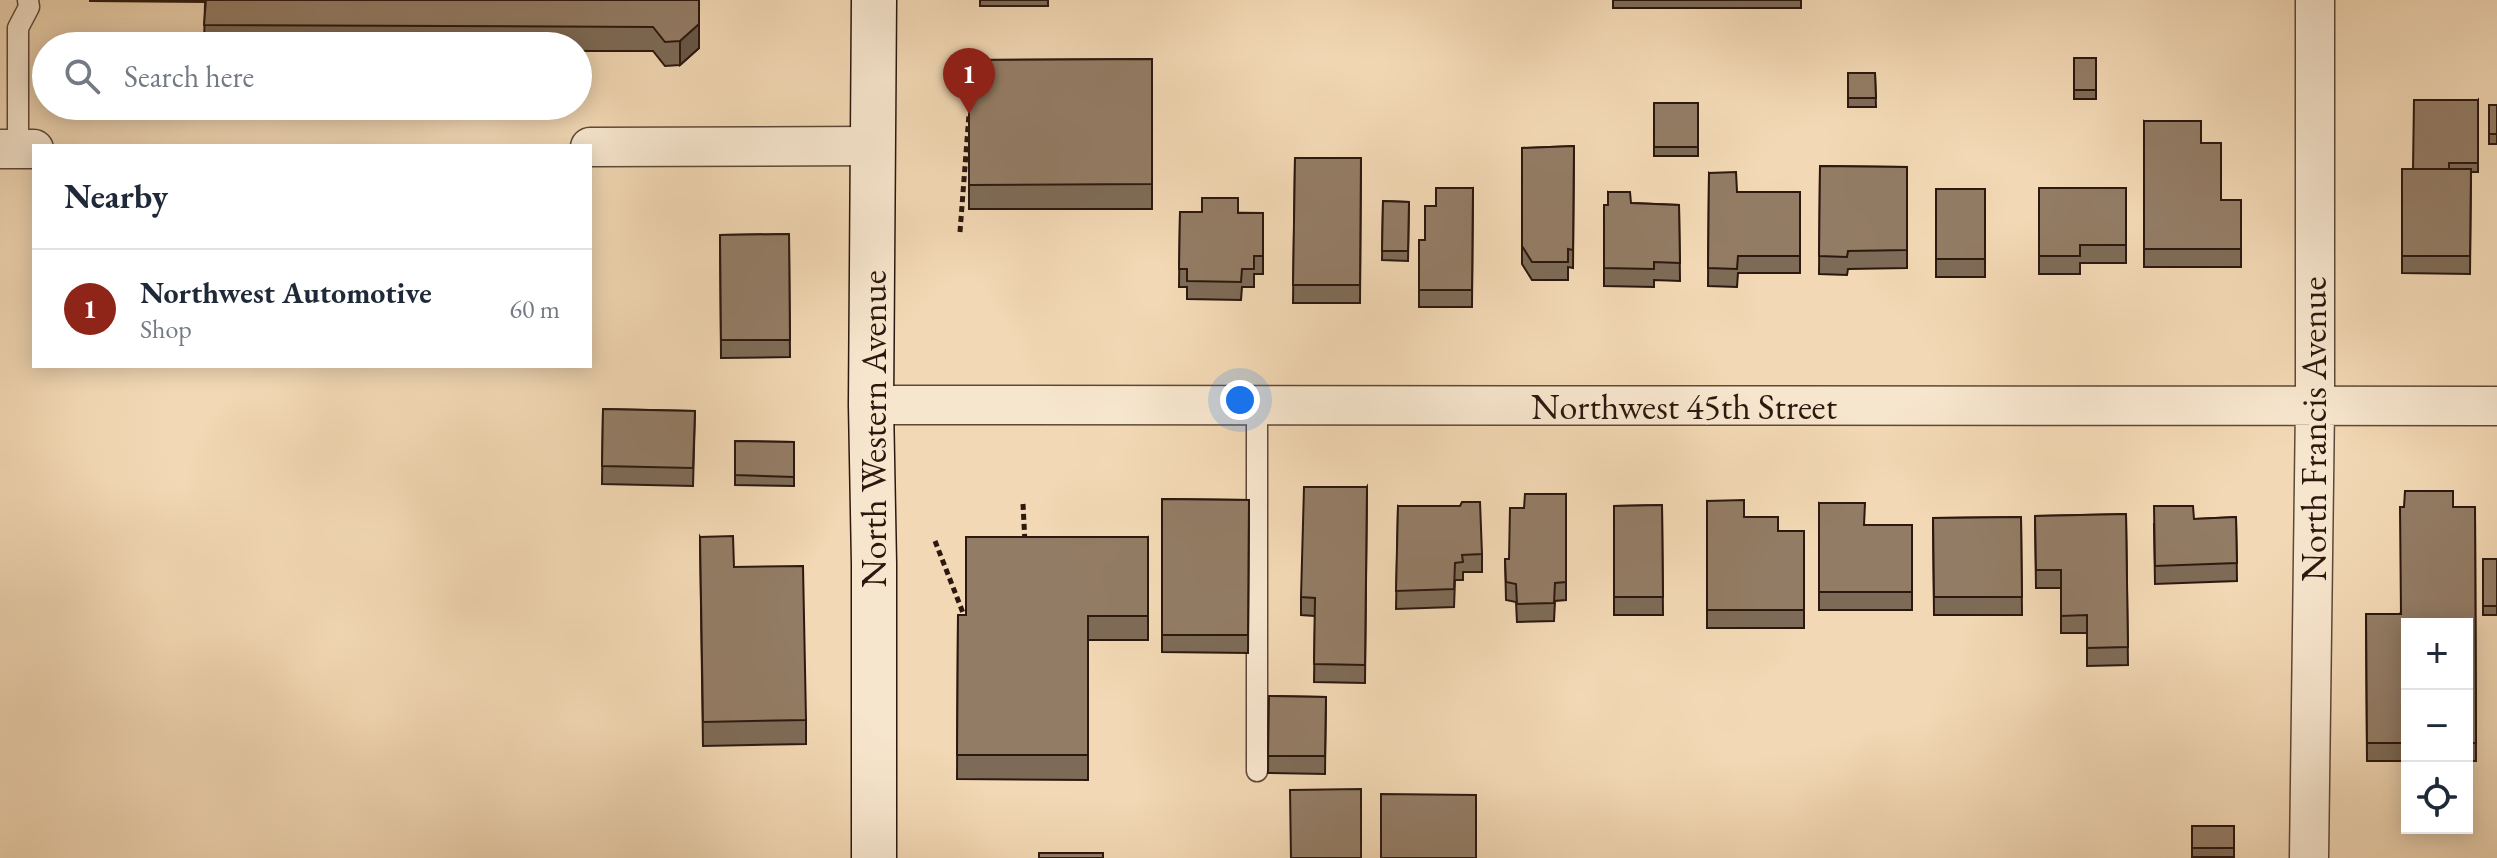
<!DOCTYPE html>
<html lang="en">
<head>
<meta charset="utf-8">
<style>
	body { margin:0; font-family:"EB Garamond",serif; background:#f6f6f7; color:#1f2937 }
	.controls { position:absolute; right:24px; bottom:24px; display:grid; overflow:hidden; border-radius:0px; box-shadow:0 4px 20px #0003 }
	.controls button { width:72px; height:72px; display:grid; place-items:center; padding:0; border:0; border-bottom:2px solid #e0e1e3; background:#fff; color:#1f2937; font:40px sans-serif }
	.you { position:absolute; left:1240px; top:400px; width:28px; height:28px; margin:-20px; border:6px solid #fff; border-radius:50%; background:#1a73e8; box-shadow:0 0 0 12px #1a73e833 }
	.badge { display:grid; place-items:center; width:52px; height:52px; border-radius:50%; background:#8f2418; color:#fff; font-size:26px; font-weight:700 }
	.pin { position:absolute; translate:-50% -66px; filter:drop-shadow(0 2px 4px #0008) }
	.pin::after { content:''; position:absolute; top:42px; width:28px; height:24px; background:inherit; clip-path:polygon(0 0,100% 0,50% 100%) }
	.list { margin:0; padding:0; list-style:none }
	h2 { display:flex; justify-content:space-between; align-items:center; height:104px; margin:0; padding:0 32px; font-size:34px }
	h2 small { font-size:26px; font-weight:400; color:#747a83 }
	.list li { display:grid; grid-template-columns:52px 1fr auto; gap:24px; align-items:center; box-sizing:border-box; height:120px; padding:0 32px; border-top:2px solid #e0e1e3 }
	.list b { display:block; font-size:30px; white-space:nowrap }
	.list p { margin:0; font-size:26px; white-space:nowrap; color:#747a83 }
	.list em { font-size:26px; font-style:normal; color:#747a83 }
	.icon { flex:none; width:44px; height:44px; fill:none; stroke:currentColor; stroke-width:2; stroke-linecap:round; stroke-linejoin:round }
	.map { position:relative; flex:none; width:2497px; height:858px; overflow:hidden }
	.search { position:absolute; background:#fff; box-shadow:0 4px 20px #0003; left:32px; top:32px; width:560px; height:88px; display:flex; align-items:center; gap:20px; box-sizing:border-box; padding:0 28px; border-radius:44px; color:#747a83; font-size:30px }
	.panel { position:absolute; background:#fff; box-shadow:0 4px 20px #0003; left:32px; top:144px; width:560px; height:224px; border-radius:0px }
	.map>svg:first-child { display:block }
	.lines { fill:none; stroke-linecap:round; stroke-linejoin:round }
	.lane-casing { stroke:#5e4838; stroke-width:23 }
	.street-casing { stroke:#5e4838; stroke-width:41 }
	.secondary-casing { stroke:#2c180f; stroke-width:47 }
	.path { stroke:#2c180f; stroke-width:5; stroke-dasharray:6 4; stroke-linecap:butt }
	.lane { stroke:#f7e6ce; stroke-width:20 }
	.street { stroke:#f7e6ce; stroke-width:38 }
	.secondary { stroke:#f7e6ce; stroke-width:44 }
	.wall { fill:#7e6b57; stroke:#2c180f; stroke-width:2 }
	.shaded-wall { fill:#675747; stroke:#2c180f; stroke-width:2 }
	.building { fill:#937c65; stroke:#2c180f; stroke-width:2 }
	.labels { text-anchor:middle; stroke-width:8; stroke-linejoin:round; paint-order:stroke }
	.street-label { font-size:36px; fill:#2c180f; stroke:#f7e6ce }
</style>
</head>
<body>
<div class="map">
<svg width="2497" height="858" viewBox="0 0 2497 858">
	<rect width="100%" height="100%" fill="#f2d8b4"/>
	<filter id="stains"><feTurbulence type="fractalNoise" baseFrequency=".0025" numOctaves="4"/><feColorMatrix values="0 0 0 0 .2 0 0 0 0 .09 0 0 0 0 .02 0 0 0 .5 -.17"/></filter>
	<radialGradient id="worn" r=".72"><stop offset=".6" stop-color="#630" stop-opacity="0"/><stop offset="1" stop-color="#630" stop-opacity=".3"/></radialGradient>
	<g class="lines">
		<defs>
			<path id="lane" d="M 18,149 L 18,28 L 29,7 L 28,0
				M 1257,406 L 1257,771"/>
			<path id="street" d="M 590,147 L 874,146
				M 0,149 L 34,149
				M 871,405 L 2497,406
				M 2309,858 L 2315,406 L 2315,0"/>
			<path id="secondary" d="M 874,0 L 871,405 L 874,564 L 874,858"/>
		</defs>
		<use href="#lane" class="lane-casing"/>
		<use href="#street" class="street-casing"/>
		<use href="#secondary" class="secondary-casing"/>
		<path class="path" d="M 960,232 L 969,114
			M 1023,504 L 1025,543
			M 935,541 L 965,618"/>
		<use href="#lane" class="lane"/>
		<use href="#street" class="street"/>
		<use href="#secondary" class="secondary"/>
	</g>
	<path class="wall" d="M 90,0 L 699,0 L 699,48 L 680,65 L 665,66 L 653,51 L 578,51 L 578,46 L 204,46 L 205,2 L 90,1 Z
		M 980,0 L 1048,0 L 1048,6 L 980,6 Z
		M 1613,0 L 1801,0 L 1801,8 L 1613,8 Z
		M 2074,58 L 2096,58 L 2096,99 L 2074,99 Z
		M 1152,59 L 1152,209 L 969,209 L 969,60 Z
		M 1848,73 L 1875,73 L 1876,107 L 1848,107 Z
		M 2478,100 L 2478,172 L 2471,172 L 2470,274 L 2402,273 L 2402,169 L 2413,169 Z
		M 1654,103 L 1698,103 L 1698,156 L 1654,156 Z
		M 2489,105 L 2497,105 L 2497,144 L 2489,144 Z
		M 2144,121 L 2201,143 L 2221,200 L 2241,200 L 2241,267 L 2144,267 Z
		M 1574,146 L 1573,268 L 1568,267 L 1568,280 L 1532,280 L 1522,264 L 1522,148 Z
		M 1295,158 L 1361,158 L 1360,303 L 1293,303 Z
		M 1820,166 L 1907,167 L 1907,268 L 1848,269 L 1847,275 L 1819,274 Z
		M 1709,173 L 1737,192 L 1800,192 L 1800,273 L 1738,273 L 1737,287 L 1708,286 Z
		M 1473,188 L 1472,307 L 1419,307 L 1419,240 L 1425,240 L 1436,206 Z
		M 2039,188 L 2126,188 L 2126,263 L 2080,263 L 2080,274 L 2039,274 Z
		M 1936,189 L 1985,189 L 1985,277 L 1936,277 Z
		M 1608,192 L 1631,203 L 1679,205 L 1680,281 L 1654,280 L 1654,287 L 1604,286 L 1604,205 L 1608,205 Z
		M 1383,201 L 1409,202 L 1408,261 L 1382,260 Z
		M 1180,212 L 1263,213 L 1263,274 L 1254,274 L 1254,287 L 1242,287 L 1241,300 L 1187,299 L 1187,287 L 1179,287 Z
		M 789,234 L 790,357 L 721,358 L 720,235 Z
		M 603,409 L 695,411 L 693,486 L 602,484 Z
		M 735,441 L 794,442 L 794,486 L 735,485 Z
		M 1367,487 L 1365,683 L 1314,682 L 1315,616 L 1301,615 L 1301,597 Z
		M 1566,494 L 1566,600 L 1555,601 L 1554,621 L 1517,622 L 1516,602 L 1506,600 L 1505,559 L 1509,559 L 1524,508 Z
		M 1162,499 L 1249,500 L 1248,653 L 1162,652 Z
		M 1707,501 L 1778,531 L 1804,531 L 1804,628 L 1707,628 Z
		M 1819,503 L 1865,525 L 1912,525 L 1912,610 L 1819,610 Z
		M 1662,505 L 1663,615 L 1614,615 L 1614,506 Z
		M 1398,506 L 1482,554 L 1482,572 L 1463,572 L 1463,580 L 1455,580 L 1454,607 L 1396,609 Z
		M 2453,507 L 2475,507 L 2476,761 L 2467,761 L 2467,624 L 2407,624 L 2407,761 L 2367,761 L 2366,614 L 2400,614 Z
		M 2126,514 L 2128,665 L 2087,666 L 2087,633 L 2061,633 L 2061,588 L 2036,588 L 2035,516 Z
		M 2021,517 L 2022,615 L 1934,615 L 1933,518 Z
		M 2236,517 L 2237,581 L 2155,584 L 2154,524 L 2194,519 Z
		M 700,537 L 806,720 L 806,744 L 703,746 Z
		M 1148,537 L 1148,640 L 1088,640 L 1088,780 L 957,779 L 958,615 L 966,615 Z
		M 2483,559 L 2497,559 L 2497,615 L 2483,615 Z
		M 1269,696 L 1326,697 L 1325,774 L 1268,773 Z
		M 2192,826 L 2234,826 L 2234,857 L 2192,857 Z"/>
	<path class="shaded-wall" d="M 699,0 L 699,48 L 680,65 L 680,41 Z"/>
	<path class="building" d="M 206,0 L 699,0 L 699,24 L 680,41 L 665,42 L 653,27 L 204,25 Z
		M 2074,58 L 2096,58 L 2096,90 L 2074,90 Z
		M 1152,59 L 1152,184 L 969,185 L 969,60 Z
		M 1848,73 L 1875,73 L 1876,98 L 1848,98 Z
		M 2414,100 L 2478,100 L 2478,163 L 2449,163 L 2449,169 L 2413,169 Z
		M 1654,103 L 1698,103 L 1698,147 L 1654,147 Z
		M 2489,105 L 2497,105 L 2497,134 L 2489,134 Z
		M 2144,121 L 2201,121 L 2201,143 L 2221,143 L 2221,200 L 2241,200 L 2241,249 L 2144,249 Z
		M 1574,146 L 1573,250 L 1568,249 L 1568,262 L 1532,262 L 1522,246 L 1522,148 Z
		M 1295,158 L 1361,158 L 1360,285 L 1293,285 Z
		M 1820,166 L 1907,167 L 1907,250 L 1848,251 L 1847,257 L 1819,256 Z
		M 2402,169 L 2471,169 L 2470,256 L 2402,256 Z
		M 1736,172 L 1737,192 L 1800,192 L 1800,256 L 1738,256 L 1737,269 L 1708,268 L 1709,173 Z
		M 1436,188 L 1473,188 L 1472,290 L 1419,290 L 1419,240 L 1425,240 L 1425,206 L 1436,206 Z
		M 2039,188 L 2126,188 L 2126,245 L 2080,245 L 2080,256 L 2039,256 Z
		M 1936,189 L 1985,189 L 1985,259 L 1936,259 Z
		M 1608,192 L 1630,192 L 1631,203 L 1679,205 L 1680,263 L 1654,262 L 1654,269 L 1604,268 L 1604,205 L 1608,205 Z
		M 1202,198 L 1238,198 L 1238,213 L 1263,213 L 1263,256 L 1254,256 L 1254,269 L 1242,269 L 1241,282 L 1187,281 L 1187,269 L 1179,269 L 1180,212 L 1202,212 Z
		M 1383,201 L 1409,202 L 1408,251 L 1382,251 Z
		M 789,234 L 790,340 L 721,340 L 720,235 Z
		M 603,409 L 695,411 L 693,468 L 602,466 Z
		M 735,441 L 794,442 L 794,477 L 735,475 Z
		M 1304,487 L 1367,487 L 1365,665 L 1314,664 L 1315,598 L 1301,597 Z
		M 2405,491 L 2453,491 L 2453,507 L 2475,507 L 2476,743 L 2467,743 L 2467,624 L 2407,624 L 2407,743 L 2367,743 L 2366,614 L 2401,614 L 2400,507 L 2404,507 Z
		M 1525,494 L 1566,494 L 1566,582 L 1555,583 L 1554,603 L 1517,604 L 1516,584 L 1506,582 L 1505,559 L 1509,559 L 1510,508 L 1524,508 Z
		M 1162,499 L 1249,500 L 1248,635 L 1162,635 Z
		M 1744,500 L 1744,517 L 1778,517 L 1778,531 L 1804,531 L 1804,610 L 1707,610 L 1707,501 Z
		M 1462,502 L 1480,502 L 1482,554 L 1462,555 L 1463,562 L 1455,563 L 1454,589 L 1396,591 L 1398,506 L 1460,506 Z
		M 1819,503 L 1865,503 L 1864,525 L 1912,525 L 1912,592 L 1819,592 Z
		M 1662,505 L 1663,597 L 1614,597 L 1614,506 Z
		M 2154,506 L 2193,506 L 2194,519 L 2236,517 L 2237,563 L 2155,566 Z
		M 2126,514 L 2128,647 L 2087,648 L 2087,615 L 2061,616 L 2061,570 L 2036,570 L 2035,516 Z
		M 2021,517 L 2022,597 L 1934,597 L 1933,518 Z
		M 733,536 L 734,567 L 803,566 L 806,720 L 703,722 L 700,537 Z
		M 966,537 L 1148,537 L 1148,616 L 1088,616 L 1088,755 L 957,755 L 958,615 L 966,615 Z
		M 2483,559 L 2497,559 L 2497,606 L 2483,606 Z
		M 1269,696 L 1326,697 L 1325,756 L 1268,756 Z
		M 1361,789 L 1361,858 L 1291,858 L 1290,790 Z
		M 1381,794 L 1476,795 L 1476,858 L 1381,858 Z
		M 2192,826 L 2234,826 L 2234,848 L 2192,848 Z
		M 1039,853 L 1103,853 L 1103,858 L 1039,858 Z"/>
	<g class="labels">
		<g class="street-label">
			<text x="1684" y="419">Northwest 45th Street</text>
			<text transform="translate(873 429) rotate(-90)" y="13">North Western Avenue</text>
			<text transform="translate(2313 429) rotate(-90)" y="13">North Francis Avenue</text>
		</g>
	</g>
	<rect width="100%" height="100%" filter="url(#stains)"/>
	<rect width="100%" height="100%" fill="url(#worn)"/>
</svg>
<div class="controls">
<button>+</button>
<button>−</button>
<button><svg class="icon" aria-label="locate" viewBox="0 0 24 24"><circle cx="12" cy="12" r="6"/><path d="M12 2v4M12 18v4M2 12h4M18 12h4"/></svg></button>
</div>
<div class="you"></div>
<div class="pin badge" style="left:969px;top:114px">1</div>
<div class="search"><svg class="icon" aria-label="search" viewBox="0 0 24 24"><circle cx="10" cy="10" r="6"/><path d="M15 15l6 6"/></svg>Search here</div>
<section class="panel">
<h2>Nearby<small></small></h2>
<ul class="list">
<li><span class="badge">1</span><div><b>Northwest Automotive</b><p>Shop</p></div><em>60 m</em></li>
</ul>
</section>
</div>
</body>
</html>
